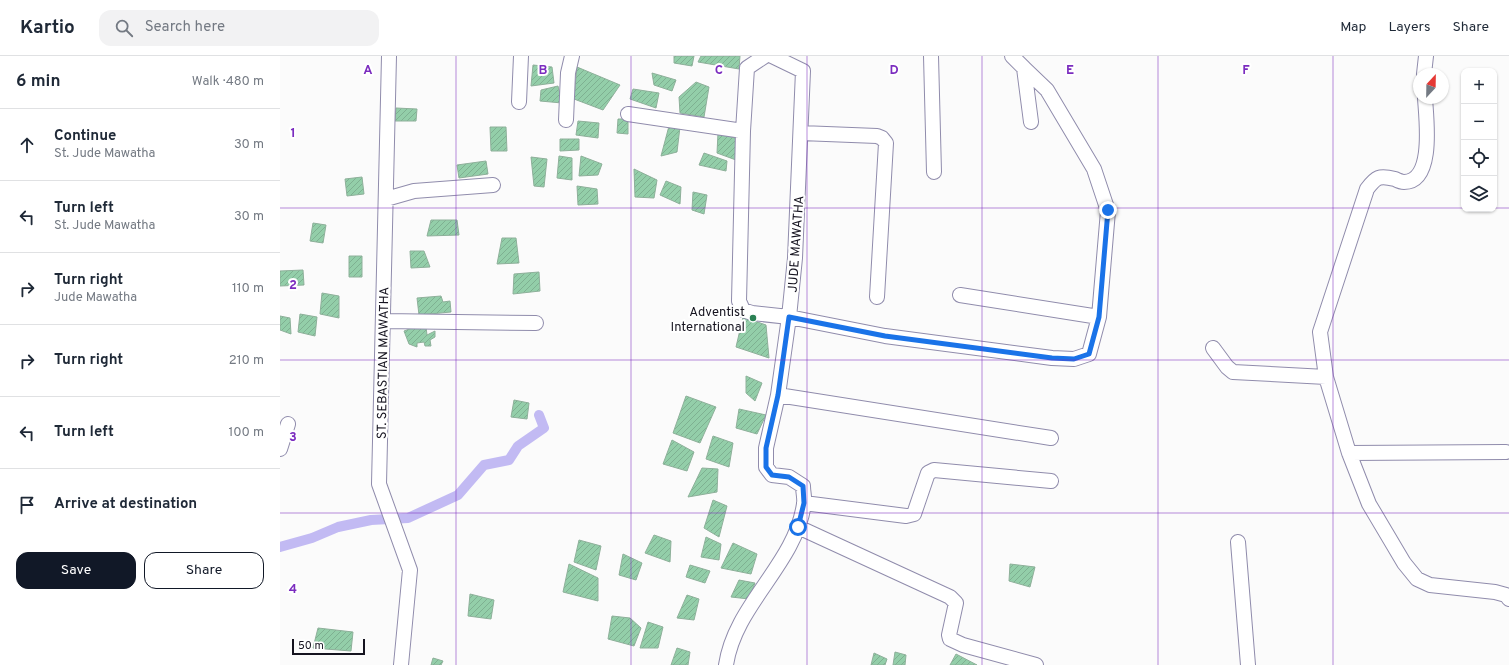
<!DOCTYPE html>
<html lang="en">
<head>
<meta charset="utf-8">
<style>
	body { margin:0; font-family:Overpass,sans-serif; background:#f2f2f3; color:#1f2937 }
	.controls { position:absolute; right:12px; top:12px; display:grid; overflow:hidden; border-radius:8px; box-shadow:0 1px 3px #0004 }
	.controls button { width:36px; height:36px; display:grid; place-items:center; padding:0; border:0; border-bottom:1px solid #e0e1e3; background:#fff; color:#1f2937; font:20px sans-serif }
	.compass { position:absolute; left:1133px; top:12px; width:36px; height:36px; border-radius:50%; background:#fff; box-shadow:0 1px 3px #0004; rotate:22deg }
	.scale { position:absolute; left:12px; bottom:10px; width:73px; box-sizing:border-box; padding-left:4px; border:2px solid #15131f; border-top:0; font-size:11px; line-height:14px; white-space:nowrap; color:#15131f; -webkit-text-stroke:3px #fff; paint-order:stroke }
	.stop { position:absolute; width:12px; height:12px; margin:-9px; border:3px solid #1a73e8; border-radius:50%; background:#fff }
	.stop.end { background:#1a73e8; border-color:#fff; box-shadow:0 1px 4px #0008 }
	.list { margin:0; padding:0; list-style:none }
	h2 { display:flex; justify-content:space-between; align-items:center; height:52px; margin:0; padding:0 16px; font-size:17px }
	h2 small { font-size:13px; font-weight:400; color:#747a83 }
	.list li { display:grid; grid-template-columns:26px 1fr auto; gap:12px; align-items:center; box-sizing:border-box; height:72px; padding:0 16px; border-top:1px solid #e0e1e3 }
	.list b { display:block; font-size:15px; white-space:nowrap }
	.list p { margin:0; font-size:13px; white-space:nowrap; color:#747a83 }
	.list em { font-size:13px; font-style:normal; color:#747a83 }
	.actions { display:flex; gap:8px; padding:12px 16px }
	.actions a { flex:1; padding:9px 0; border:1px solid #111827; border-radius:12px; text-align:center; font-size:14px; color:#111827 }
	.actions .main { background:#111827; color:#fff }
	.icon { flex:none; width:22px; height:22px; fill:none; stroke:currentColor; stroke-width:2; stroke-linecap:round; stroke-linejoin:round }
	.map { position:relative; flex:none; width:1229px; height:609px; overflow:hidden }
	header { display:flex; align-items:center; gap:24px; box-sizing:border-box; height:56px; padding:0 20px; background:#fff; border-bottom:1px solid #e0e1e3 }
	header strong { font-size:19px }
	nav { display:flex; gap:22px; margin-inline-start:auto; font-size:14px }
	.search { width:280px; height:36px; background:#f2f2f3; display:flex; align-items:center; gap:10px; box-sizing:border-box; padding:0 14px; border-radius:12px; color:#747a83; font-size:15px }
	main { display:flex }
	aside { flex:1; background:#fff }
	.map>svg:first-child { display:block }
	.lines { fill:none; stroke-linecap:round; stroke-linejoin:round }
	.canal { stroke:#c2baf3; stroke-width:10 }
	.building { fill:url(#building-hatch); stroke:#8eb09a }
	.minor-casing { stroke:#908cac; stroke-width:16 }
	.minor { stroke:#fff; stroke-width:14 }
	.route { stroke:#1a73e8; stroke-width:5 }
	.grid { fill:none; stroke:#7b2cbf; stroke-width:1; stroke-opacity:0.55 }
	.poi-dot { fill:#2b8154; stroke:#fff; stroke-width:1.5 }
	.labels { text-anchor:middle; stroke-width:4; stroke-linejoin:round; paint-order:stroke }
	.street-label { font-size:13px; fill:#15131f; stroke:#fff }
	.poi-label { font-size:13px; fill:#15131f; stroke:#fff; text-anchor:end }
	.grid-label { font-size:13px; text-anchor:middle; font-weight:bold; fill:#7b2cbf; stroke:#fff; stroke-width:4; stroke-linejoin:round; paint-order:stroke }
</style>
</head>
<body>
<header>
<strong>Kartio</strong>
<div class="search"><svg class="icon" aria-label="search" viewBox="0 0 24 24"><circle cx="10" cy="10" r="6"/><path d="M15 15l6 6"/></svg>Search here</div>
<nav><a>Map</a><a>Layers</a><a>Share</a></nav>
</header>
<main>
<aside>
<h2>6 min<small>Walk · 480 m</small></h2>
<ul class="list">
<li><svg class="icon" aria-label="ahead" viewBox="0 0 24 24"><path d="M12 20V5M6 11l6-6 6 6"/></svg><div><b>Continue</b><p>St. Jude Mawatha</p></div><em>30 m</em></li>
<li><svg class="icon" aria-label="left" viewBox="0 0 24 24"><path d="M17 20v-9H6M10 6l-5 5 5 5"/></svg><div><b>Turn left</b><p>St. Jude Mawatha</p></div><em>30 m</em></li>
<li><svg class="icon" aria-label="right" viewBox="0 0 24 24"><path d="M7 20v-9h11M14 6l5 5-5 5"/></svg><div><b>Turn right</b><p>Jude Mawatha</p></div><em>110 m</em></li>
<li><svg class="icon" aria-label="right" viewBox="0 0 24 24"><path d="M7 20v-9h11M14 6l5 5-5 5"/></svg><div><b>Turn right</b></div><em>210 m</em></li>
<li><svg class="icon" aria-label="left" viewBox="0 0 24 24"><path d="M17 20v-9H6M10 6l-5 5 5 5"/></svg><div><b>Turn left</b></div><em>100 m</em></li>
<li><svg class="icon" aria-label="arrive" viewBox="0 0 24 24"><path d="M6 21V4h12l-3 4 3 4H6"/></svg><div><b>Arrive at destination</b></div></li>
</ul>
<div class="actions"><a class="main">Save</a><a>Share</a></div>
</aside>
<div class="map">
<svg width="1229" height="609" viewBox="0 0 1229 609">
	<defs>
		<pattern id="building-hatch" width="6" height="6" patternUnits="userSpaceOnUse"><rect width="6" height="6" fill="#93cea9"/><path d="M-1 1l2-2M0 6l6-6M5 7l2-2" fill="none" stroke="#7eb091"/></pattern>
	</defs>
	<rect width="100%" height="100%" fill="#fbfbfb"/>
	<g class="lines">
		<path class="canal" d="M 0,491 L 32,482 L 58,471 L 91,464 L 128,462 L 178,439 L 204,409 L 229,404 L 238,390 L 264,372 L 259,359"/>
	</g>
	<path class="building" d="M 394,0 L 414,0 L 412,10 L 394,7 Z
		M 421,0 L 460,0 L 459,13 L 418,6 Z
		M 253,9 L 272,11 L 274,27 L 251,30 Z
		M 297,11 L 340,29 L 323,54 L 294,43 Z
		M 372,17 L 396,24 L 392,35 L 374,29 Z
		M 416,26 L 429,31 L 424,61 L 400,57 L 399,41 Z
		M 278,30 L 282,47 L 260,45 L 261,34 Z
		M 353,33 L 379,37 L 376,52 L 350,43 Z
		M 116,52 L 137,53 L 136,65 L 115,65 Z
		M 338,63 L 348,63 L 348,78 L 337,77 Z
		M 298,65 L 319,67 L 318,82 L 296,79 Z
		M 389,70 L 400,71 L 397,96 L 381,100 Z
		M 210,71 L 226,71 L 227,95 L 211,95 Z
		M 438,77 L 458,83 L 456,104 L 437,97 Z
		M 280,83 L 299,83 L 299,94 L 280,95 Z
		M 424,97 L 447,105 L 446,115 L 419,109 Z
		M 279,100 L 292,102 L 292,124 L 277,122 Z
		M 301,100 L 322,108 L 318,119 L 299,120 Z
		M 251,101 L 267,103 L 264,131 L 254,130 Z
		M 206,105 L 208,118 L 179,122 L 177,109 Z
		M 354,113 L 377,124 L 374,142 L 355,141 Z
		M 82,121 L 84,138 L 67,140 L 65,123 Z
		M 386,125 L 401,131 L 400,148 L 380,139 Z
		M 297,130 L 317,133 L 318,148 L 298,149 Z
		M 413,136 L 427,139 L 424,158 L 412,154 Z
		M 151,164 L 177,164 L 179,179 L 147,180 Z
		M 33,167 L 46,169 L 43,187 L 30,185 Z
		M 222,182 L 236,182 L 239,207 L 217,208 Z
		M 130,195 L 144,195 L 150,211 L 131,212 Z
		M 69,200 L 82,200 L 82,221 L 69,221 Z
		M 23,214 L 24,229 L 0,230 L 0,215 Z
		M 259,216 L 260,235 L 233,238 L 234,218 Z
		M 42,237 L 59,240 L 59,262 L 40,258 Z
		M 161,240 L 163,246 L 170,245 L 171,256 L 139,259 L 137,242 Z
		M 20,258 L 37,261 L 35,280 L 18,276 Z
		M 0,260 L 10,262 L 11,278 L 0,274 Z
		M 463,261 L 486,269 L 489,302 L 456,291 Z
		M 146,271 L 147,279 L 155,275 L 155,281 L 150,284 L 151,290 L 145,290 L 144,286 L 137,287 L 137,291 L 129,288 L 124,275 L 132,272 Z
		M 466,320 L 482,327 L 475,345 L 466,337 Z
		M 406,340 L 436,351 L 420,387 L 393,377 Z
		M 234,344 L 249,347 L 247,363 L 231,361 Z
		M 459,353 L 486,359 L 477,378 L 456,372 Z
		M 433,380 L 453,387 L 449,411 L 426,403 Z
		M 392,384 L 414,396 L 407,415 L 383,408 Z
		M 422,412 L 438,413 L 437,436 L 408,441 Z
		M 433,444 L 447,450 L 439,481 L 424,472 Z
		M 374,479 L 391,485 L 390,506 L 365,497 Z
		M 426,481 L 441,488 L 439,504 L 421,501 Z
		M 299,484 L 321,490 L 316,514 L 294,506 Z
		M 453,487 L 477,498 L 471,518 L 441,512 Z
		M 343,498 L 362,507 L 356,524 L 339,519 Z
		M 289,508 L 318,522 L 318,545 L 283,536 Z
		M 730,508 L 755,511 L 750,531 L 729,525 Z
		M 410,509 L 430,515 L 425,527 L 406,521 Z
		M 459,524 L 475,527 L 469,543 L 451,541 Z
		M 190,538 L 214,544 L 211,563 L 188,560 Z
		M 407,539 L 419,543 L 414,564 L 397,562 Z
		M 332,560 L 350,562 L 361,572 L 354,590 L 328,583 Z
		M 368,566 L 383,571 L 378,592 L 360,592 Z
		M 38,572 L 73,576 L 71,595 L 33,592 Z
		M 397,592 L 410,596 L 408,609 L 391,609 Z
		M 615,596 L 626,599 L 625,609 L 613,609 Z
		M 594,597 L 607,603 L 605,609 L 591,609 Z
		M 676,598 L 697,609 L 670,609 Z
		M 153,602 L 163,605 L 161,609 L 151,609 Z"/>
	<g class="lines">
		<defs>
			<path id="minor" d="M 109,0 L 99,428 L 130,514 L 121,609
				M 485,0 L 467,12 L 463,75 L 459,245 L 463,254 L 472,257 L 509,261 L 605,280 L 772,302 L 794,303 L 809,298 L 819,261 L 828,155 L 814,113 L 767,34 L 744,12
				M 651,0 L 654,116
				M 732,0 L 744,12 L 751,66
				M 1144,18 L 1146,0
				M 1145,42 C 1146,61 1155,126 1124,126 C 1121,126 1117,124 1115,123 C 1099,119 1096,121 1087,133 L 1040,276 L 1046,321 L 1069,397 L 1089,448 L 1124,507 L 1137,523 L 1150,529 L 1215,536 L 1226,539 L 1229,543
				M 239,46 L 241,0
				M 348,58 L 463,75
				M 286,64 L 288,17 L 292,0
				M 521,77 L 597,80 L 602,82 L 606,87 L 597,241
				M 106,143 L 134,135 L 213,129
				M 680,239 L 819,261
				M 104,265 L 256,267
				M 933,292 L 947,311 L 953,316 L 1046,321
				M 498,339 L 771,382
				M 0,393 L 8,368
				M 1069,397 L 1226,396
				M 524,447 L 626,460 L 634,458 L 648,417 L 654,414 L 771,425
				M 518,471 L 670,541 L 676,547 L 669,579 L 670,583 L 683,589 L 756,609
				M 958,486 L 968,609
				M 446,609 C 455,548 515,509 524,448 C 525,443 523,436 523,430 L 509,421 L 492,419 L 486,411 L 486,392 L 498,339 L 509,261 L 515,202 L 523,15 L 492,0"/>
		</defs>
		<use href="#minor" class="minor-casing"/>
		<use href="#minor" class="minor"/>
	</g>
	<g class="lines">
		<path class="route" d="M 518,471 L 524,447 L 523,430 L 509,421 L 492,419 L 486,411 L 486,392 L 498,339 L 509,261 L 605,280 L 772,302 L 794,303 L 809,298 L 819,261 L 828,154"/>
	</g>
	<path class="grid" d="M 176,0 L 176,609M 351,0 L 351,609M 527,0 L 527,609M 702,0 L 702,609M 878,0 L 878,609M 1053,0 L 1053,609M 0,152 L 1184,152M 1214,152 L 1229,152M 0,304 L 1229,304M 0,457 L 1229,457"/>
	<circle class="poi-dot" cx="473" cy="262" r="4"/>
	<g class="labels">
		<g class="street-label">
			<text transform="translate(515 188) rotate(-86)" y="5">JUDE MAWATHA</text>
			<text transform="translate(102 307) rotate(-89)" y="5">ST. SEBASTIAN MAWATHA</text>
		</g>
		<g class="poi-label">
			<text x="465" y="260">Adventist<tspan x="465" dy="15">International</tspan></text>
		</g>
	</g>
	<g class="grid-label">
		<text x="88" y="18">A</text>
		<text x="263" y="18">B</text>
		<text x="439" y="18">C</text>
		<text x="614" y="18">D</text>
		<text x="790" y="18">E</text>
		<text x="966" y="18">F</text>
		<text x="13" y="81">1</text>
		<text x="13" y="233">2</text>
		<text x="13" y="385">3</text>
		<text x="13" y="537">4</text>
	</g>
</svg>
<div class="controls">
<button>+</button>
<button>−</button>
<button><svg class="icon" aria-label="locate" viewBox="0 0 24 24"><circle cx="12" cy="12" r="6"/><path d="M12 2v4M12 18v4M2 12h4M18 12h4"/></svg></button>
<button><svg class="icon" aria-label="layers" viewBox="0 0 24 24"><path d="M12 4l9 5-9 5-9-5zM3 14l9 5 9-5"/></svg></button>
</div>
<svg class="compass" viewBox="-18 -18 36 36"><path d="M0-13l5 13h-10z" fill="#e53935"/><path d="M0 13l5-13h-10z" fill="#747a83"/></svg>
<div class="scale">50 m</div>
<div class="stop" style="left:518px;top:471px"></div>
<div class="stop end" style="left:828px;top:154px"></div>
</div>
</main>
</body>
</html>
